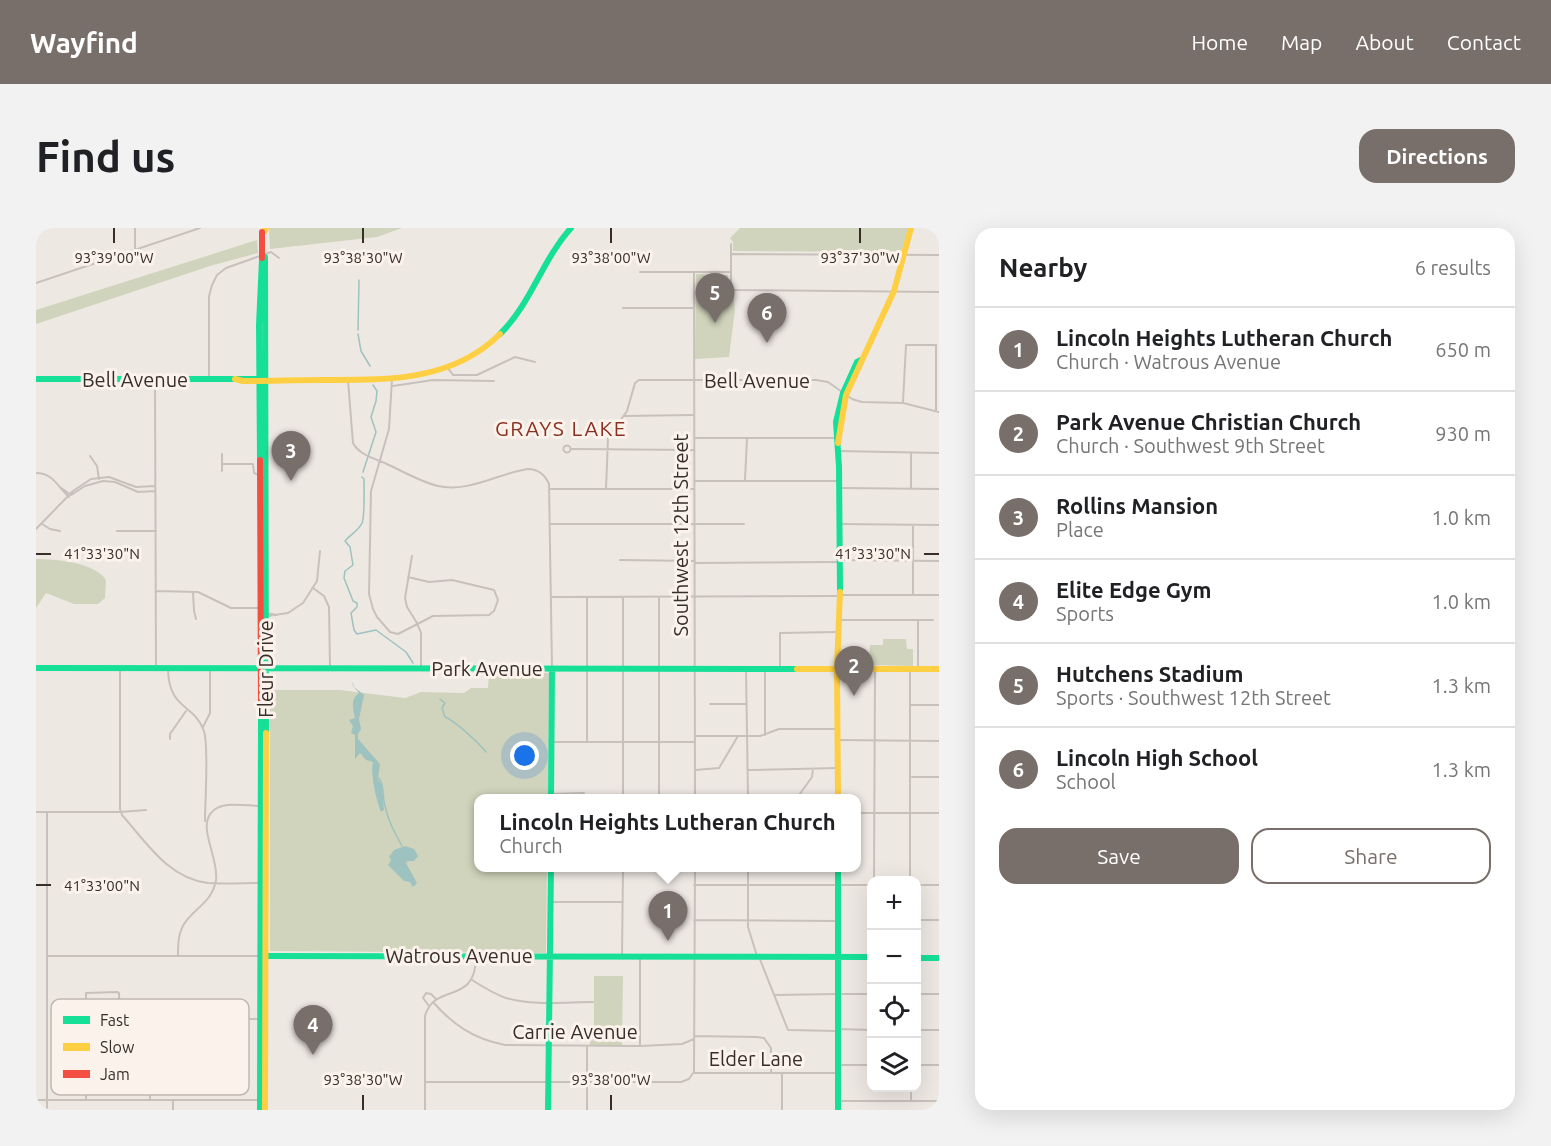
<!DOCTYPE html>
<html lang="en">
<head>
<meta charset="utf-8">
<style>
	body { margin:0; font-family:Ubuntu,sans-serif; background:#f2f2f2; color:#202124 }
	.controls { position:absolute; right:18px; bottom:18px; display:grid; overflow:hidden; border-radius:12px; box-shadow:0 6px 24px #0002 }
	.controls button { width:54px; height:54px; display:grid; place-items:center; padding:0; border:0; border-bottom:2px solid #e0e0e0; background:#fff; color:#202124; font:30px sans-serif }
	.you { position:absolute; left:489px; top:528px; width:21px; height:21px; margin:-15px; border:4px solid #fff; border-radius:50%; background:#1a73e8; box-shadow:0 0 0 9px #1a73e833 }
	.badge { display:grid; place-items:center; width:39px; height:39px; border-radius:50%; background:#786e6a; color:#fff; font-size:20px; font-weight:700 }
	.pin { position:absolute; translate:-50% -50px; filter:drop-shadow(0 2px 3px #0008) }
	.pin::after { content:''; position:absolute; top:32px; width:21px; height:18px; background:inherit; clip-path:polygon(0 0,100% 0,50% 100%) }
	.popup { position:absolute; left:438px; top:566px; width:387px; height:78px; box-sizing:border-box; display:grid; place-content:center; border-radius:12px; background:#fff; filter:drop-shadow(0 2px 4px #0005); font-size:20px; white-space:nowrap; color:#757577 }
	.popup b { font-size:22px; color:#202124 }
	.popup::after { content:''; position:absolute; left:50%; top:100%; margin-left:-12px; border:12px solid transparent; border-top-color:#fff }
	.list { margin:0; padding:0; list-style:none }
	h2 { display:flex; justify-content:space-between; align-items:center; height:78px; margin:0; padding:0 24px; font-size:26px }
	h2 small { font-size:20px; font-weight:400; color:#757577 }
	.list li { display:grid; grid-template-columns:39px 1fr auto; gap:18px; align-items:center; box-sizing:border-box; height:84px; padding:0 24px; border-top:2px solid #e0e0e0 }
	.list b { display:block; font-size:22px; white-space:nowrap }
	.list p { margin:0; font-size:20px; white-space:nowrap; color:#757577 }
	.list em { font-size:20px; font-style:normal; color:#757577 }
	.actions { display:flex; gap:12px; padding:18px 24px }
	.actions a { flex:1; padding:14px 0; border:2px solid #786e6a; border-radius:18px; text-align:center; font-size:21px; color:#786e6a }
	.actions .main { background:#786e6a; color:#fff }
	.icon { flex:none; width:33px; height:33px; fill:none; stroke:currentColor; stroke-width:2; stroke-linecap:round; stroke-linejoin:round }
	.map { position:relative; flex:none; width:903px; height:882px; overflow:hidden; border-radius:18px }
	header { display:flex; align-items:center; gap:36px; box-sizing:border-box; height:84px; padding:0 30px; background:#786e6a; color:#fff }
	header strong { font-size:28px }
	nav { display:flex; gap:33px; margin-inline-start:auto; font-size:21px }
	.intro { display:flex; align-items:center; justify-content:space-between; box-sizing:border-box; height:144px; padding:0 36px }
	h1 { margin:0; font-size:42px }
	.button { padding:15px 27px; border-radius:18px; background:#786e6a; color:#fff; font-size:21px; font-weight:700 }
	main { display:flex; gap:36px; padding:0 36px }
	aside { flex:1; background:#fff; border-radius:18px; box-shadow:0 6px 24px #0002 }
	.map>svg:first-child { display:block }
	.green { fill:#d1d4bc }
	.water { fill:#9ec2bf }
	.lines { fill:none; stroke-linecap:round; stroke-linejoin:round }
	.stream { stroke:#9ec2bf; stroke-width:1.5 }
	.street { stroke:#c8c0bb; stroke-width:2 }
	.fast { stroke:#16e098; stroke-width:6 }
	.slow { stroke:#ffcf43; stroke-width:6 }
	.jam { stroke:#f24e42; stroke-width:6 }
	.jam-bridge { stroke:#f24e42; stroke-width:6 }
	.ticks { fill:none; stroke:#392d29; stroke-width:2 }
	.labels { text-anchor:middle; stroke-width:6; stroke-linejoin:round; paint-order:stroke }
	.street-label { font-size:20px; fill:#392d29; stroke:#faf2eb }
	.neighbourhood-label { font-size:21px; letter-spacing:1.5px; fill:#8a3020; stroke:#faf2eb }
	.key { fill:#faf2eb; stroke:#c0b7b1; stroke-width:1.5 }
	.key-label { font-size:16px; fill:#392d29 }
	.ticks-label { font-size:15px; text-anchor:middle; fill:#392d29; stroke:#faf2eb; stroke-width:6; stroke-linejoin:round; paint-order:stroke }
</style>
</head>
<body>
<header>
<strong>Wayfind</strong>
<nav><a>Home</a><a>Map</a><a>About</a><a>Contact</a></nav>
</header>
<div class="intro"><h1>Find us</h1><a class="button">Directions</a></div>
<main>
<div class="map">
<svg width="903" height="882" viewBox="0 0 903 882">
	<rect width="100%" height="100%" fill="#eee8e3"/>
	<path class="green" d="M 233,0 L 366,0 L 341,9 L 234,21 Z
		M 704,0 L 872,0 L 866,24 L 697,23 L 697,14 L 694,10 Z
		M 221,12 L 222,25 L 174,38 L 0,96 L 0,82 Z
		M 660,46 L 692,47 L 693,65 L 697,65 L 699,82 L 693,129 L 659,131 Z
		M 0,331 C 19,331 59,334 70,352 L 69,370 L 62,376 L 38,376 L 10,365 L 0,380 Z
		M 847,411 L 870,411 L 871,421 L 877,421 L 877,438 L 833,437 L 834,417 L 847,417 Z
		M 453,445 L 513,445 L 512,570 L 443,570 L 443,640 L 511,640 L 510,725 L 234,723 L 234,462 L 304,462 L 369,470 L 385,464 L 428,465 L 435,460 L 452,460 Z
		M 558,748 L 587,748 L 586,818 L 554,818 L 553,800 L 558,800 Z"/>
	<path class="water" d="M 316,453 L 318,459 L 328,467 L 323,491 L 325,501 L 322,506 L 322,511 L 344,536 L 342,551 L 346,558 L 348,582 L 345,584 C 340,572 334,545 337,534 L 330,532 L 324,525 L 319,531 L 319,507 L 315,505 L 317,498 L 313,492 L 319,490 C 317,481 314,472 323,465 L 317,458 Z
		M 369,618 L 378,621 L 382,628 L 378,633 L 372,633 L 370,635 L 381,655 L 377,659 L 374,654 L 368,653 L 352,637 L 355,632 L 353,629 L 358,622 Z"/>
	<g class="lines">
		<path class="stream" d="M 322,102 L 323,52
			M 322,106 L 325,123 L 334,138
			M 327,244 L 340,204 L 335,189 L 340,173 L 341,163 L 337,157
			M 326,249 L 328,251 C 328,260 329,288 326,295 C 323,302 314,307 309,313 L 314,319 L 317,337 L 309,343 L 308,350 L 317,373 L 321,375 L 321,379 L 315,385 L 318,402 L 321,406 L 340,402 L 370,424 L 377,435
			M 404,471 L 409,475 L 406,480 L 409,489 C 418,492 444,516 450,524
			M 343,550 C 349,559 346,568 349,578 C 352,593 359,605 366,618"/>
		<path class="street" d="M 99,0 L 99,21
			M 695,16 L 695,62 L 903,64
			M 696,26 L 903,27
			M 604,44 L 695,44
			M 658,44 L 659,570
			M 0,55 L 164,0
			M 587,80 L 658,80
			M 412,140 L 417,147 L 441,147 L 479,129 L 499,134
			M 356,151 L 353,201 L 335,263 L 333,366 L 337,381 L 341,389 L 354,404 L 362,406 L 397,388 L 453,387 L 458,383 L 462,372 L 458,362 L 416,352 L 393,354 L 372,349
			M 119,152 L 120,440
			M 173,152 L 173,68 L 176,57 L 181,47 L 190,40 L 235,24 L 243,30
			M 312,152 L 317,215 C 323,227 340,231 351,236 C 368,244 385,254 402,258 C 432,265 463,245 492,241 C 502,241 509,247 513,256 L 516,441
			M 357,158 L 397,152 L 458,153
			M 867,174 L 870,117 L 900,117 L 900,183
			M 588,188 L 657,187
			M 658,210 L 802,210
			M527.5 221a3.5 3.5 0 1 1 7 0a3.5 3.5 0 1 1-7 0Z
			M 536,221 L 658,222
			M 802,223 L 903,225
			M 54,228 L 61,238 L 63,251
			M 186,236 L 217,236 L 218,245 L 223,247
			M 186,243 L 186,226
			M 0,245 C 17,245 21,258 33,269
			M 709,252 L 711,210
			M 659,253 L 803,253
			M 24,259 L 35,267
			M 804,260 L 903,261
			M 513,261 L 658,261
			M 570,261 L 572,210 L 591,183 L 599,155 L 603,152 L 780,152 L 792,154 L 816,171 L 826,174 L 867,175 L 903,184
			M 875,261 L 875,225
			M 35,267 L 49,258 L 67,253 L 79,254 L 102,264 L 119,263
			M 6,296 L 14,301 L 24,303
			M 514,296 L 708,296
			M 804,296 L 903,297
			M 0,301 L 37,263 L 55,251 L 73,249 L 100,259 L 119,258
			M 81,303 L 120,303
			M 376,328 L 369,370 L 371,379 L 381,395 L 385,405 L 385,440
			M 584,332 L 659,333
			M 804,332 L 903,333
			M 659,335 L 803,334
			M 277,360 L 288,368 L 293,379 L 294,440
			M 120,363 L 162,364 L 195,380 L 224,380
			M 157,364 L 158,383 L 160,391
			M 877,366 L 877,297
			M 804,367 L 903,367
			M 515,369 L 803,368
			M 551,369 L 551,513
			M 587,369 L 587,570
			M 229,385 L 241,387
			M 232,388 L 252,385 L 267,375 L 281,353 L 284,323
			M 804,392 L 897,392
			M 84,440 L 84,581 L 86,587 C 110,614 133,651 172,655 C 190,656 207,655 224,655
			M 882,440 L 882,392
			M 132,441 C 133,483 158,475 168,503 C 173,520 169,573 169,593
			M 710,441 L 712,570
			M 729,441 L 729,507
			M 744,441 L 744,405 L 801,404
			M 674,476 L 710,476
			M 874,477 L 903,477
			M 167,499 L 174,485 L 174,441
			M 659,508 L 724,508 L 743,501 L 802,501
			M 134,511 L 134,506 L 150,483
			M 802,512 L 903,513
			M 515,514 L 659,514
			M 659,542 L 683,540 L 702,508
			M 712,542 L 802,540
			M 876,549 L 903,549
			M 515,566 L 548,565
			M 623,570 L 623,369
			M 761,570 L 776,549 L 777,541
			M 0,584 L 84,584 L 110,582
			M 821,585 L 903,585
			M 712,640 L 712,699 L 721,728
			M 838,652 L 839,441
			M 874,652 L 874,441
			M 658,657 L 836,657
			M 880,657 L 903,657
			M 515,674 L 587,674
			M 658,692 L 802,693
			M 880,692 L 903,692
			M 883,692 L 883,730
			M 12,728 L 225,728
			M 142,728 C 142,717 142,706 148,696 C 158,680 176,675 180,652 C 183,631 162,600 175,585 C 185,572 209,578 224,578
			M 586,729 L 587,640
			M 723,729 L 752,802 L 802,803
			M 436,752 C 447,759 458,766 470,770 C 496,778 531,774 557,774
			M 802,766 L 836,766
			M 880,766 L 903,766
			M 738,767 L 802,766
			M 397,774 C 417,797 438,811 469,817 L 604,818 L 646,816 L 658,811
			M 393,778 L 387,770 L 390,765 L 395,766 L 400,771
			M 83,791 L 223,791
			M 802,801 L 836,802
			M 880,802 L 903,802
			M 658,808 L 721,809 L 728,810 L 735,820 L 735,845
			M 604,818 L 604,729
			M 100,836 L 110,836 L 113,839 L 114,872
			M 802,837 L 836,837
			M 880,837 L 903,837
			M 658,844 L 659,640
			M 389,854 L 645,854 L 653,851 L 657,845 L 802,845
			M 875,860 L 875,873
			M 50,871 L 50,765 L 81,764 L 83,765 L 84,800
			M 0,872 L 224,872
			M 802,873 L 903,873
			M 11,882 L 11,584
			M 137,882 L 137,873
			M 389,882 L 389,788 C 399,753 440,779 440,728
			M 551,882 L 551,818
			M 746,882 L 746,845"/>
		<path class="fast" d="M 229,29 L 230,505
			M 464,106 C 495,76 506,32 535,0
			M 0,151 L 223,151
			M 224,232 L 223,97 L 226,32
			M 804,364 L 803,239 L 800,194 L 807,165 L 821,134 L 825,132
			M 0,440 L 761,441
			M 515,570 L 516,441
			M 802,640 L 802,882
			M 230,728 L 836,729
			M 880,730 L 903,730
			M 224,882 L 225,487
			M 512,882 L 515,640"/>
		<path class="slow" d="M 229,3 L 230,0
			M 199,151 L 207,153 C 233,153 260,152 286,152 C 349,152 416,154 464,106
			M 802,215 L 810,167 L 858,63 L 875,0
			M 761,441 L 903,441
			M 802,570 L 801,440 L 804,364
			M 229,882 L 230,505"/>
		<path class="jam" d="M 224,232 L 225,487"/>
		<path class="jam-bridge" d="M 226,4 L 226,30"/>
	</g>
	<path class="ticks" d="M 78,0 L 78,15M 327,0 L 327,15M 575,0 L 575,15M 824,0 L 824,15M 0,326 L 15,326M 888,326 L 903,326M 0,657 L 15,657M 327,867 L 327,882M 575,867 L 575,882"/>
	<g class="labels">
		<g class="street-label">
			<text x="99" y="159">Bell Avenue</text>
			<text x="721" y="160">Bell Avenue</text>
			<text transform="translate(645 307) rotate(-90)" y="7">Southwest 12th Street</text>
			<text transform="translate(230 441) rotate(-90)" y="7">Fleur Drive</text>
			<text x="451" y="448">Park Avenue</text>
			<text x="423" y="735">Watrous Avenue</text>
			<text x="539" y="811">Carrie Avenue</text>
			<text x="720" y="838">Elder Lane</text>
		</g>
		<g class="neighbourhood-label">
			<text x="525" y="208">GRAYS LAKE</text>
		</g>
	</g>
	<rect x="15" y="771" width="198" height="96" rx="9" class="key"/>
	<rect x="27" y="788" width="27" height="8" fill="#16e098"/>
	<rect x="27" y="815" width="27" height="8" fill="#ffcf43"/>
	<rect x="27" y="842" width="27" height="8" fill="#f24e42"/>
	<g class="key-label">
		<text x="64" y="798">Fast</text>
		<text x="64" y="825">Slow</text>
		<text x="64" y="852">Jam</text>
	</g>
	<g class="ticks-label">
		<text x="78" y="35">93°39'00"W</text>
		<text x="327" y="35">93°38'30"W</text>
		<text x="575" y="35">93°38'00"W</text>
		<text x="824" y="35">93°37'30"W</text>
		<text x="66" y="331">41°33'30"N</text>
		<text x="837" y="331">41°33'30"N</text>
		<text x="66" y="663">41°33'00"N</text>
		<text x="327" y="857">93°38'30"W</text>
		<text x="575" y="857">93°38'00"W</text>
	</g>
</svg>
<div class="controls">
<button>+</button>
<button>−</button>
<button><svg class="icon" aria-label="locate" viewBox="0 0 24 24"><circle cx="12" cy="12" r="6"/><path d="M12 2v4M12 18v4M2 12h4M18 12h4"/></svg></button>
<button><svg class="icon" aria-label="layers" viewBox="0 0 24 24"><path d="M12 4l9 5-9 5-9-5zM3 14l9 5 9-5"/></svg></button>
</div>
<div class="you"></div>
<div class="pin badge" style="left:632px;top:713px">1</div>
<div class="popup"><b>Lincoln Heights Lutheran Church</b>Church</div>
<div class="pin badge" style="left:818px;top:468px">2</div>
<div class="pin badge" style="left:255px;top:253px">3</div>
<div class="pin badge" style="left:277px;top:827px">4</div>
<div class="pin badge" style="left:679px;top:95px">5</div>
<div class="pin badge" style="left:731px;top:115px">6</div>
</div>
<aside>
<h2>Nearby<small>6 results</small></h2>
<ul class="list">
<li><span class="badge">1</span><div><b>Lincoln Heights Lutheran Church</b><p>Church · Watrous Avenue</p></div><em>650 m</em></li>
<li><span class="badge">2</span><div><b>Park Avenue Christian Church</b><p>Church · Southwest 9th Street</p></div><em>930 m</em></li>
<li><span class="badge">3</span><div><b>Rollins Mansion</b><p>Place</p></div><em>1.0 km</em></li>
<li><span class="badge">4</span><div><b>Elite Edge Gym</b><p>Sports</p></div><em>1.0 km</em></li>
<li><span class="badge">5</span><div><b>Hutchens Stadium</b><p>Sports · Southwest 12th Street</p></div><em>1.3 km</em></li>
<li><span class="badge">6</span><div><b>Lincoln High School</b><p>School</p></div><em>1.3 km</em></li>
</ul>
<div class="actions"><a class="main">Save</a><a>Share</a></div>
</aside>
</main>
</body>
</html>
